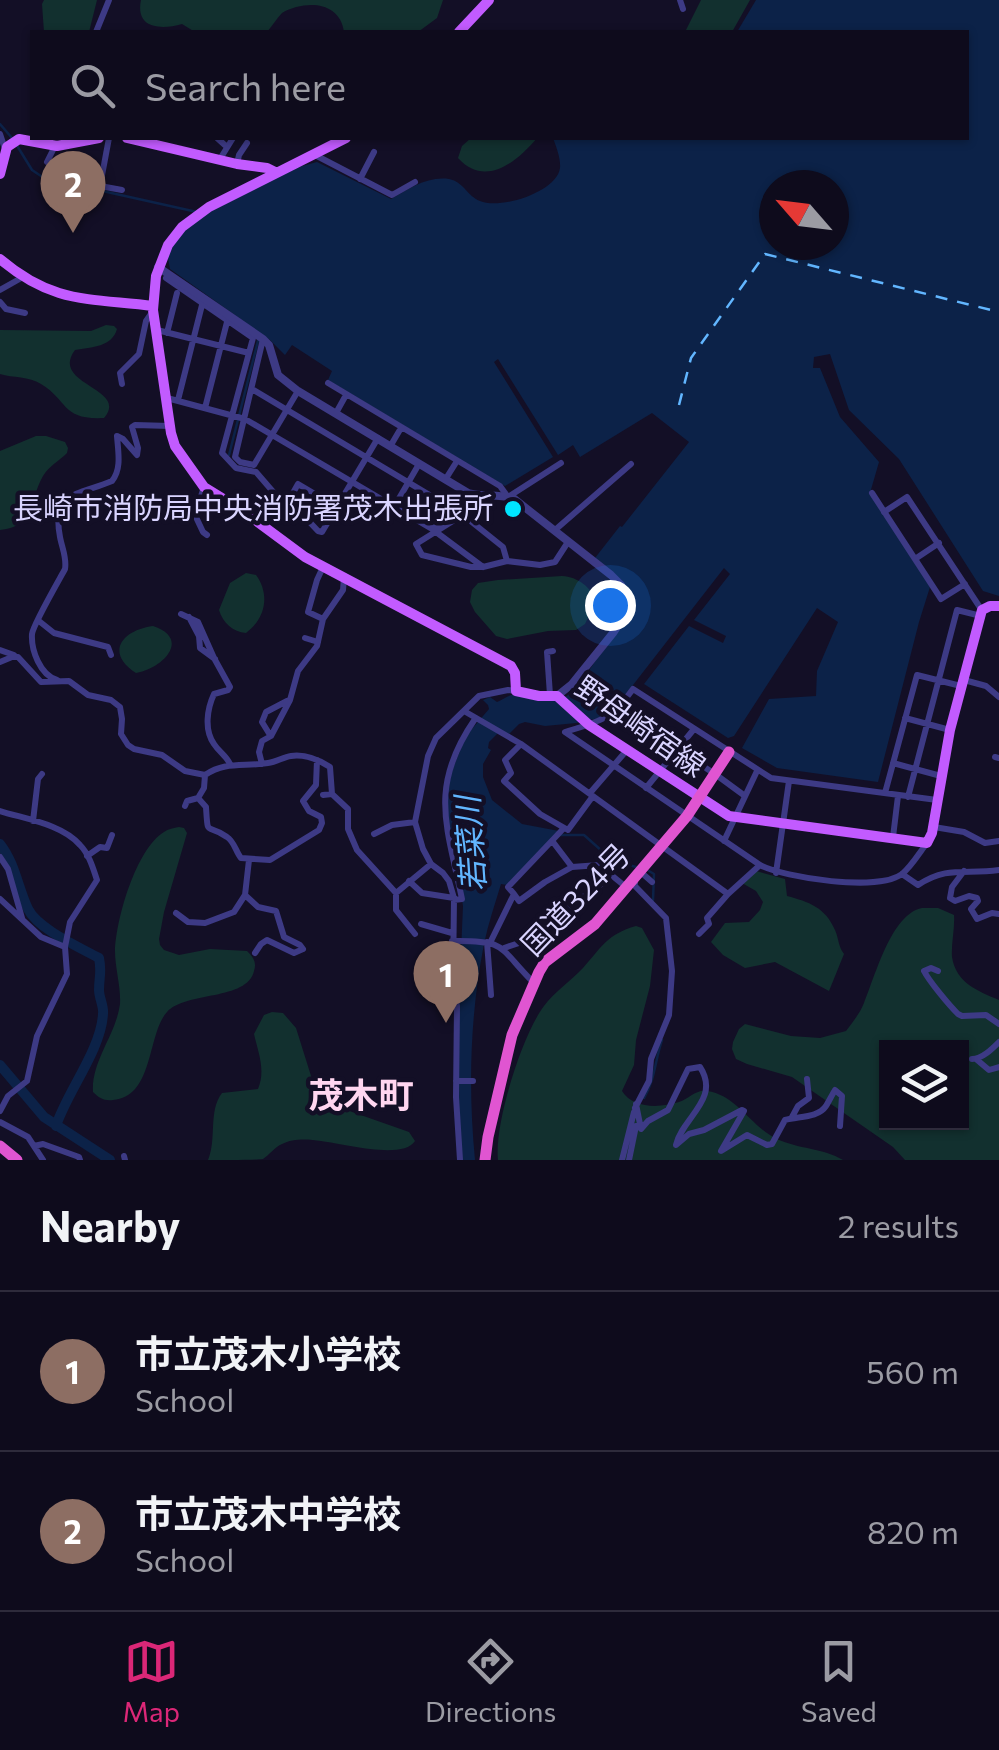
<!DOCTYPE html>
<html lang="en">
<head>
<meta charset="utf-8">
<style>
	body { margin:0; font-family:Commissioner,"Noto Sans JP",sans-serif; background:#171425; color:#f1f3f6 }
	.controls { position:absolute; right:30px; bottom:30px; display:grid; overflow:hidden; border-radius:0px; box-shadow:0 2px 8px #0004 }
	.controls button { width:90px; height:90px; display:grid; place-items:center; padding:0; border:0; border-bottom:2px solid #2e2b3b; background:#0e0b1c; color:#f1f3f6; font:50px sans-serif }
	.compass { position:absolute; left:759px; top:170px; width:90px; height:90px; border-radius:50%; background:#0e0b1c; box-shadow:0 2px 8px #0004; rotate:298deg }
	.you { position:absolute; left:610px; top:605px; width:35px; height:35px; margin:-25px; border:8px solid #fff; border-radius:50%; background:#1a73e8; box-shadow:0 0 0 15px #1a73e833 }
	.badge { display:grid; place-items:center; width:65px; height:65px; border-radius:50%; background:#db2777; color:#fff; font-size:32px; font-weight:700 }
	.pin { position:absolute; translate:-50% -82px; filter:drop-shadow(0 2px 5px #0008) }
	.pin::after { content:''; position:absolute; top:52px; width:35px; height:30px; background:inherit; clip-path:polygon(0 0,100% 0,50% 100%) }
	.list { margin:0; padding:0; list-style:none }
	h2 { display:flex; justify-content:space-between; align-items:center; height:130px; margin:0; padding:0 40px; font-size:42px }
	h2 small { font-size:32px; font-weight:400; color:#9b9ba3 }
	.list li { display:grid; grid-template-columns:65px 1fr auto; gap:30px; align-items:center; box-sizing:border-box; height:160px; padding:0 40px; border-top:2px solid #2e2b3b }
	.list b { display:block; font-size:38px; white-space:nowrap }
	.list p { margin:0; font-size:32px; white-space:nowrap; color:#9b9ba3 }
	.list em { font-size:32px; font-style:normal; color:#9b9ba3 }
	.icon { flex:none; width:55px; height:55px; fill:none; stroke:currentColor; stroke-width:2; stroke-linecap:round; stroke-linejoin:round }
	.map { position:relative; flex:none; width:999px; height:1160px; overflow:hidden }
	.search { position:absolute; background:#0e0b1c; box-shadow:0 2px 8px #0004; left:30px; right:30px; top:30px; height:110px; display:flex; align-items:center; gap:25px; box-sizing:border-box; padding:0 35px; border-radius:0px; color:#9b9ba3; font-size:38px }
	.sheet { height:450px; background:#0e0b1c }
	nav { display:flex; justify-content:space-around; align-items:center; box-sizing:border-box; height:140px; border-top:2px solid #2e2b3b; background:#0e0b1c; font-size:28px; color:#9b9ba3 }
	nav a { display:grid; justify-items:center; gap:5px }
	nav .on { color:#db2777 }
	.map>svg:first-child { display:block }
	.green { fill:#12302f; fill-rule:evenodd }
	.water { fill:#0c2248; fill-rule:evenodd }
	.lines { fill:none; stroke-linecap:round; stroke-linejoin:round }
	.stream { stroke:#0c2248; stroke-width:2.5 }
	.river { stroke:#0c2248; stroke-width:10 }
	.ferry { stroke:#62b6ff; stroke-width:2.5; stroke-dasharray:12 10; stroke-linecap:butt }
	.minor { stroke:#3d3a85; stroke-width:6 }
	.tertiary { stroke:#3d3a85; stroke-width:8 }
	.primary { stroke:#c25bff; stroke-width:10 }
	.trunk { stroke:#e055d1; stroke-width:11 }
	.poi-dot { fill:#00e5ff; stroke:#130f26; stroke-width:4 }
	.labels { text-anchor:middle; stroke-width:9; stroke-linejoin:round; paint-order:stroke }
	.poi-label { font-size:30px; fill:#d9d4ff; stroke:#130f26; text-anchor:end }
	.street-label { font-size:30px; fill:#d9d4ff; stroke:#130f26 }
	.water-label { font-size:32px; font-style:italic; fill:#62b6ff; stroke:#130f26 }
	.quarter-label { font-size:35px; font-weight:bold; fill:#ffd6f0; stroke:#130f26 }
</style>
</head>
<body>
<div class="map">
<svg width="999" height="1160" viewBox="0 0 999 1160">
	<rect width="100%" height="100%" fill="#130f26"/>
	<path class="green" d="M 44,0 L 97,0 L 89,32 L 44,32 L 42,4 Z
		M 141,0 L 443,0 L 437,18 L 418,32 L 344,32 C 340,1 305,0 282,13 C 277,18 272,26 267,32 L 195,32 L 182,24 C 161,30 135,29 141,0 Z
		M 701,0 L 750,0 L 732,32 L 685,32 Z
		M 471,138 L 537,138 C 517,162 485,188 458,158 L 462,146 Z
		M 106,325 L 114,326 L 117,329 C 112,347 92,347 75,350 C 49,385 130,388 104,418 C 61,420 69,401 41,384 C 29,376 13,378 0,374 L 0,330 L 91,331 Z
		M 36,436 L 46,436 L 65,442 L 68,448 L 67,453 C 59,461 49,466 43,476 C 30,498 35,527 0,530 L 0,451 Z
		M 246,573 L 256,575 C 270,594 266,618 246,633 C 233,632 223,623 219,610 L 230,583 Z
		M 562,576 C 578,577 591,587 596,601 L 585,624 L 576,630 L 548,631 L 507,639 L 496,636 L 475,612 L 470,602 L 472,590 L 478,583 L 498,580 Z
		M 153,626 C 192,639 162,669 136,673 C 104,652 123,630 153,626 Z
		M 179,827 L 184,828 L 187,833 L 164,912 L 159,939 L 160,945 L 164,950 L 179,955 L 210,949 L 247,951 C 253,957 257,962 254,971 C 247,1001 186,991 167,1012 C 147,1034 154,1097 113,1100 C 104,1101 99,1098 93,1092 C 91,1061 116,1035 120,1004 C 121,987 115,968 115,951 C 116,919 136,849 164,832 C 168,829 174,828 179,827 Z
		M 756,871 L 785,879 L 787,896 C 809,902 825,907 835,930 C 839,939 838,946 844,954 L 829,991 L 775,962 L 745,968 L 723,955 L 711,942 L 725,923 L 749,922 L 760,910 L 763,902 L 756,891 L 742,883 Z
		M 922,908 L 938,908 L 954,915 C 955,929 951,944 952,957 C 956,983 978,991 999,1000 L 999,1160 L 905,1160 L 893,1147 L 792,1077 L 747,1064 L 736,1059 L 732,1049 L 733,1042 L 739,1029 L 745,1024 L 791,1036 L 820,1038 L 846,1031 C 853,1022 860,1013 864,1003 C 875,977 891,914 922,908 ZM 886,1048 L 962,1048 L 962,1122 L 886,1122 Z
		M 636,926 L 642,928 L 654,950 L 650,986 L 636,1040 L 634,1065 L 622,1091 C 633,1109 660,1108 679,1102 C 689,1099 696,1089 707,1091 C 737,1095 751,1127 777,1139 C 798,1149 823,1148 843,1160 L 498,1160 C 494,1124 522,1035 544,1006 C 553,993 571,981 583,968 C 601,948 607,934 636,926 Z
		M 272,1012 L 283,1013 L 296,1028 L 317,1095 L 338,1107 L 409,1132 L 415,1141 C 403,1160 345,1144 321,1141 C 309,1139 293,1138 282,1144 C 275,1147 269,1155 263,1159 C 254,1160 221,1160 208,1160 C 217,1139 208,1111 222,1093 L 258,1089 C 266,1070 258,1052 254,1034 L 264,1015 Z"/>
	<path class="water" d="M 756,0 L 999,0 L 999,596 L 983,591 L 899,459 L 849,410 L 830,354 L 814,357 L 813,368 L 820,368 L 840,417 L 879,462 L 870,493 L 930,587 L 919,622 L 878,782 L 777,768 L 742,748 L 769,699 L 816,696 L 817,671 L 838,622 L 817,608 L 734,736 L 728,738 L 644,684 L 689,626 L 723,643 L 726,636 L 694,620 L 730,574 L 724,568 L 633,685 L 613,709 L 603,717 L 576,723 L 545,726 L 525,722 L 519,724 L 509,734 L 501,730 L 489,742 L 488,748 L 491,750 L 483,764 L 483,777 L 492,800 L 522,824 L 559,831 L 507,885 L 501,884 C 495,904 488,924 484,944 C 470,1015 468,1088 475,1160 L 462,1160 L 459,1125 L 459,999 L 463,906 L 446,808 L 451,773 L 466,736 L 489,709 L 488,705 L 483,700 L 490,697 L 497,702 C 502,700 506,697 511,695 C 529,691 546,705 564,697 C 578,692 586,674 594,663 C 629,614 655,604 595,558 L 620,526 L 622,527 L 689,442 L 652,413 L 580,457 L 573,445 L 558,455 L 498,359 L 494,362 L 553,457 L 505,486 L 328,380 L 332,371 L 292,345 L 285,355 L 270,340 L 170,269 L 167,253 L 181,233 L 198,218 L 287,170 L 317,162 L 391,199 C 409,189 427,176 449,179 C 464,182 467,196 480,201 C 500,210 557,192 560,168 C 561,159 556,146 553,138 L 966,138 L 966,32 L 737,32 ZM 774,185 L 834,185 L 834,245 L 774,245 Z"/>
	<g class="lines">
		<path class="stream" d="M 0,124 L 12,138
			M 16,144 L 32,170 L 44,178 L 197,212
			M 229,455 L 259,337
			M 560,835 L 584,835 L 612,860 L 636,867
			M 649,871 L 654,874 L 653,900
			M 644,1098 C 655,1080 655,1060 662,1040"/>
		<path class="river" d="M 0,844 C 15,863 18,888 28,909 C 38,929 79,947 99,958 C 102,972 99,977 99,990 C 99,998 104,1006 103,1014 C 101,1050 67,1092 56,1126
			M 0,1065 L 44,1117 L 110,1160"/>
		<path class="ferry" d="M 679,405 L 691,358 L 765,254 L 999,312"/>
		<path class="minor" d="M 680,0 L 683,9
			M 96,32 L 109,0
			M 0,134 L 5,149
			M 109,138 L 100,186 L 122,190
			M 217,138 L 227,147
			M 55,146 L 47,162 L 70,169 L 102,174
			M 315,155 L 392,195 L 415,182
			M 220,159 L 233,138
			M 237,164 L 239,155 L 247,143
			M 360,179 L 374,152
			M 166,278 L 253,338 L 222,453 L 236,468 L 256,472 L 275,494 L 254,520
			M 0,290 L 23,277
			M 0,302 L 6,309 L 25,313
			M 157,330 L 249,353
			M 167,333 L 177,293
			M 263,339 L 235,457 L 240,462 L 254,465 L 298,391
			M 328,383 L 500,486 L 508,497 L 561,463
			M 122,384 L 120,373 L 139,354 L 146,321 L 153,311
			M 252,389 L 463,515 L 503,547 L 507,561
			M 167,398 L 245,419 L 432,529 L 483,567
			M 178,400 L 202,305
			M 205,408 L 227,322
			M 336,413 L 346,395
			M 391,445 L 401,428
			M 445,480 L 457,461
			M 204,487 L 195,515 L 203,532 L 207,535
			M 872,493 L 941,599 L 965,584
			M 486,496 L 480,504 L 416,544 L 422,555 L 471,567 L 483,567 L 507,561 L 540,565 L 555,562 L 568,542
			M 337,507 L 298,484 L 289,500 L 318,531 L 322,532 L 378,438
			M 394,507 L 419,464
			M 884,512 L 907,497 L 981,609
			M 432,529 L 473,503 L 479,496
			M 555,530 L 631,464
			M 915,559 L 939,543
			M 181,614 L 198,622 L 214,658 L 230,687 L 228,690 L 214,694 C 207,709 204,730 214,744 C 219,752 226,755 230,764
			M 189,617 L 199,636 L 200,648 L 215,659
			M 323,619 L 308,612 L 317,580 L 323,567
			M 39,621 L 54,633 L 108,647 L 111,655
			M 305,638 L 318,642
			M 0,650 L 14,655
			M 0,662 L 12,657 L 18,657 L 41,682 L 69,681 L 88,695 L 111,700 L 120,707 L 122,719 L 121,734 L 128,745 L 134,749 L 162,755 L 185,771 L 205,775 C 226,761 243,767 268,763 C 277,762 283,757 291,756 C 305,754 319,760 330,767 L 332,794
			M 57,680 C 40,675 31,650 32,634 C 33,625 59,580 65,569 C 67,558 62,548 60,537 C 51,491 79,495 112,481 C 122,469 118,451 117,436 L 123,439 L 137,455 L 138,448 L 132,427 L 135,425 L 170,426
			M 964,680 L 986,686 L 999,697
			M 550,695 L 547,652 L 553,651
			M 616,710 L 715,774 L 745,796
			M 464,711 L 521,744 L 728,894 L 760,865
			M 905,718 L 950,730
			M 270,735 L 262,722 L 266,712 L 287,701
			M 521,744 L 505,760 L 511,773 L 504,781 L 540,814 L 568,830 L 593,796
			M 995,757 L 999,758
			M 893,763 L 941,776
			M 262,764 L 259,752 L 262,741 L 271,736 L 290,700 L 298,671 L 317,646 L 323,619 L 343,590 L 344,578
			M 205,775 L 204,788 L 198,798 L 206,807 C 208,839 206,822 227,837 C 234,841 236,852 241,858 L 270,860 L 319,830 L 322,823 L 321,817 L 309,811 L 303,801 L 316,785 L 317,760
			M 646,788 L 694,729
			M 590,793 L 627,750
			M 885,793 L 917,675 L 961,686
			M 323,795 L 332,794 L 348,809 L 348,829 L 357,850 L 396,893 L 431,864
			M 908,797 L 957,610 L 981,616
			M 185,806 L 187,801 L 198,798
			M 0,811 C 25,819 62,824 80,845 C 89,854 93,868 97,880 L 70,922 L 65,947 L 67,974 L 37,1036 L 27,1081 L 8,1096 L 0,1111
			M 33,821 L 38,779 L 42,774
			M 934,827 L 964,832 L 985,843 L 999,841
			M 374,834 L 392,825 L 415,822
			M 893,837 L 898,796
			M 724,841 L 757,771
			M 553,842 L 572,867
			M 927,843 C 920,852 911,867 902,874 C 878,892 785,878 760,865 L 565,732 C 600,721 611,720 633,689 L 771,778 L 937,800
			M 87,856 L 100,847 L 107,848 L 112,835
			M 0,857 L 8,869 L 22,918
			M 249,860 L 245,895 L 258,907 L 276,911 L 284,937 L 300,945 L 303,949 L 294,953 L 267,940 L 261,944 L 255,953
			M 964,871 L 952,887 L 950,898 L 955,901 L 969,896 L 977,898 L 978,901 L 971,909 L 977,919 L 992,913 L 999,914
			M 776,873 L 789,781
			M 643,874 L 652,882
			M 902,874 L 918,885 C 948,865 966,875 999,870
			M 409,881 L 422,893 L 454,898
			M 396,893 L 396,910 L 415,934
			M 514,894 L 519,901 L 545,882 L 572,867 L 599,865 L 626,887
			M 0,899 L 41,937 L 65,947
			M 454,900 L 462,899 C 447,826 428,787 475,719
			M 176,913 L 188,922 L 205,923 L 234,912 L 245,895
			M 421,924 L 452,933
			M 699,934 L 709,924 L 707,918 L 728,894
			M 452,941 C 508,940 498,947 533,982
			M 487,942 L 491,995
			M 490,943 L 514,894 L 508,887 L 564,828
			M 504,948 L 522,942 L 612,876
			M 938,971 L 931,968 L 924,971 C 929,981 949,1005 958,1014 L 962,1016 L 986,1015 L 999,1024
			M 972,1059 C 982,1059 992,1049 999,1042
			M 976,1059 L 989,1070 L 999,1067
			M 456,1081 L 473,1081
			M 636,1104 L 641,1129 L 648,1121 L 668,1110 L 688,1069 L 700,1067 C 721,1099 682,1118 676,1145 L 689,1134 L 704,1130 L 742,1110 L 744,1111 L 721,1151 L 747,1135 L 767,1145 L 772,1144 L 785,1120 C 799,1116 818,1118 826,1106 C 829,1101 832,1095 835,1090 L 842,1096 L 840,1126
			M 635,1108 L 649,1081 L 651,1059 L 669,1015 L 672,971 L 666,918 L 634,885 L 635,883
			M 792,1117 L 798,1106 L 809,1098 L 807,1079
			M 0,1122 L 28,1137 L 43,1160
			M 34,1146 L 43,1144 L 79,1157 L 80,1160
			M 124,1156 L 125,1160
			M 460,1160 L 456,1097 L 457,1006 L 453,982 L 454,898 L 449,881 L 443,873 L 431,864 L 423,849 L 415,822 L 428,756 L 436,738 L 479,696 L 508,690 L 516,691
			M 622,1160 L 634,1112
			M 629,1160 L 636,1126"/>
		<path class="tertiary" d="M 158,267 L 263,339 L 269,345 L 278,375 L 298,391 L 468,493 C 483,497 498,494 513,498 L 611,575 L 621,585 L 626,596 L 626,613 L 613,633 L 572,684 L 557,696"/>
		<path class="primary" d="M 459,32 L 489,0
			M 127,138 L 237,164 L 267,168 L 275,172
			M 346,138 L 209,207 L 182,227 L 168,245 L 156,276 L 153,310 L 171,433 L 175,446 L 204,487 L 243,511 L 305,557 L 511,666 L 515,673 L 516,691 L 539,696 L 557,696 L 589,725 L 729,816 L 927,843 L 932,833 L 950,730 L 982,610 L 990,606 L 999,606
			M 0,174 L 7,147 L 19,139 L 57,146 L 99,138
			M 0,259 C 53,304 89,298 153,306"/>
		<path class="trunk" d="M 0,1146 L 17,1160
			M 485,1160 L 488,1137 L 512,1035 L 539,972 L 545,962 L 595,924 L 687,816 L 729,752"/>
	</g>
	<circle class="poi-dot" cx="513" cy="509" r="10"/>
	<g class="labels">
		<g class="poi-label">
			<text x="493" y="519">長崎市消防局中央消防署茂木出張所</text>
		</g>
		<g class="street-label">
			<text transform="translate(640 727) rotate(35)" y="10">野母崎宿線</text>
			<text transform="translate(576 900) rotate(-46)" y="10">国道324号</text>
		</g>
		<g class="water-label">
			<text transform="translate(471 844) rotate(-94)" y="11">若菜川</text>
		</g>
		<g class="quarter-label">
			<text x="361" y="1108">茂木町</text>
		</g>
	</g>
</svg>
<div class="controls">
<button><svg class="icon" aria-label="layers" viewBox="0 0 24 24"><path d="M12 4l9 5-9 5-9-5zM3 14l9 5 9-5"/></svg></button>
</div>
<svg class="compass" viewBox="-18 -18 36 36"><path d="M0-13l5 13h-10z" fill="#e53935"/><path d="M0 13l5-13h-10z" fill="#9b9ba3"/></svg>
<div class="you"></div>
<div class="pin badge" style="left:446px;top:1023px;background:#8d6e63">1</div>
<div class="pin badge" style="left:73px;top:233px;background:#8d6e63">2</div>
<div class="search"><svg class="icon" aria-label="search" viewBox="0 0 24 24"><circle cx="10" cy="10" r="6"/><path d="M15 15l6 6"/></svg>Search here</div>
</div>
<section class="sheet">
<h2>Nearby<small>2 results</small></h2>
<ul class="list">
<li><span class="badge" style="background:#8d6e63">1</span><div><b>市立茂木小学校</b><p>School</p></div><em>560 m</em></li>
<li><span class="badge" style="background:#8d6e63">2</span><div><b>市立茂木中学校</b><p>School</p></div><em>820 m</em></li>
</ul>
</section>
<nav>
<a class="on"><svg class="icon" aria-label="map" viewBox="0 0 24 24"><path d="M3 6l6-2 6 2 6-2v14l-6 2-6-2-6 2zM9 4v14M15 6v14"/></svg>Map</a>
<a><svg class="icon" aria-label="directions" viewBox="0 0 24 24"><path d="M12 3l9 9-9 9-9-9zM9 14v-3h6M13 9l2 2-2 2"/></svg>Directions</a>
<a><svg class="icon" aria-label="saved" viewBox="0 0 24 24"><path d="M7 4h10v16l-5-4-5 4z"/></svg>Saved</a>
</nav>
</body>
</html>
